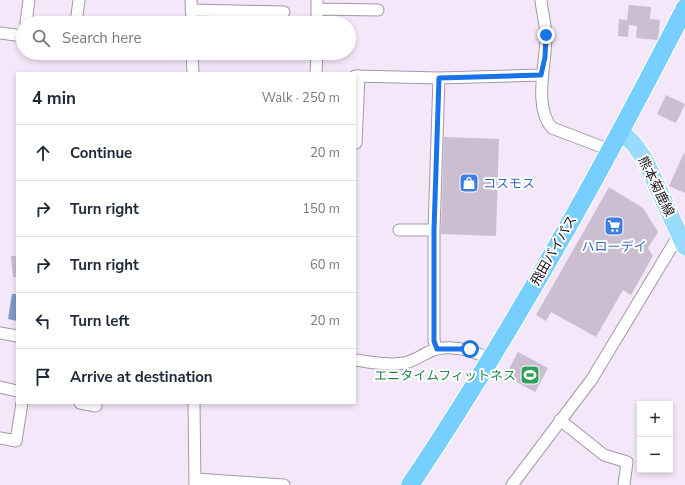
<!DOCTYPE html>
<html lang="en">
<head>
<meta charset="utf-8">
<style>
	body { margin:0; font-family:"Nunito Sans","Noto Sans JP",sans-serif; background:#f6f6f7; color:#1f2937 }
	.controls { position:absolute; right:12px; bottom:12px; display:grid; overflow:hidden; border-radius:0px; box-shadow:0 2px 6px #0003 }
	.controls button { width:36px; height:36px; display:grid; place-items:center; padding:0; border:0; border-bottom:1px solid #e0e1e3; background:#fff; color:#1f2937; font:20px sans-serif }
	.stop { position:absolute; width:12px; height:12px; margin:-9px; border:3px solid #1a73e8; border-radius:50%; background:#fff }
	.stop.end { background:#1a73e8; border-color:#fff; box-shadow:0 1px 4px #0008 }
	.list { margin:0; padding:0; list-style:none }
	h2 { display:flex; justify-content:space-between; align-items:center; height:52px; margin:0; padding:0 16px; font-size:17px }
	h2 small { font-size:13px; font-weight:400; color:#747a83 }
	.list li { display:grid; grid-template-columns:26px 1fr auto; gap:12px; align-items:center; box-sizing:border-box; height:56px; padding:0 16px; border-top:1px solid #e0e1e3 }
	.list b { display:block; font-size:15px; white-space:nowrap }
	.list em { font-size:13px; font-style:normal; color:#747a83 }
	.icon { flex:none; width:22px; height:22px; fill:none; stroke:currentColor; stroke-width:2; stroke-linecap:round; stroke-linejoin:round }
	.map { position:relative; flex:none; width:685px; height:485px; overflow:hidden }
	.search { position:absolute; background:#fff; box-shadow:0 2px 6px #0003; left:16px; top:16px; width:340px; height:44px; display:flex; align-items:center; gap:10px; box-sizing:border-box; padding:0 14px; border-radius:22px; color:#747a83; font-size:15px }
	.panel { position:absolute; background:#fff; box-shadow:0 2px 6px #0003; left:16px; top:72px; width:340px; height:332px; border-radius:0px }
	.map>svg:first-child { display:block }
	.water { fill:#7e9ac5 }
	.building { fill:#cbbed0 }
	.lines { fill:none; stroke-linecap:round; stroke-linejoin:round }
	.minor-casing { stroke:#a498a8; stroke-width:13 }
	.primary-casing { stroke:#fff; stroke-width:19 }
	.trunk-casing { stroke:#fff; stroke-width:20 }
	.minor { stroke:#fff; stroke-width:11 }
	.primary { stroke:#98dbfe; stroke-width:17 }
	.trunk { stroke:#76cffe; stroke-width:18 }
	.route { stroke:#1a73e8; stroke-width:5 }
	.labels { text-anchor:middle; stroke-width:4; stroke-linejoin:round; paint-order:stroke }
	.shop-label { font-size:13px; fill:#366cbe; stroke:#fff; text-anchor:start }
	.street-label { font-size:13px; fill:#130f15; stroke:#fff }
	.leisure-label { font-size:13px; fill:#27864d; stroke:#fff; text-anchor:end }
</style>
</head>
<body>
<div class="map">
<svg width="685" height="485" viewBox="0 0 685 485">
	<rect width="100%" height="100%" fill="#f4e7f9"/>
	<path class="water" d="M 12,294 L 17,294 L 17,321 L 8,319 Z"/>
	<path class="building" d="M 629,5 L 651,7 L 650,19 L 660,20 L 658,40 L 636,38 L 637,26 L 629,25 L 628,37 L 618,36 L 619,19 L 627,20 Z
		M 666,95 L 685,104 L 676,123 L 657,114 Z
		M 444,137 L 499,139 L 496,236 L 441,234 Z
		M 684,153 L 685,154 L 685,193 L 669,186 Z
		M 609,187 L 643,208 L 658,232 L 648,248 L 653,256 L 631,295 L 623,290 L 596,337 L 551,312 L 546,321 L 536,315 Z
		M 11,256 L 17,256 L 17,277 L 13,277 Z
		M 518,352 L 548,368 L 535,392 L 505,376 Z"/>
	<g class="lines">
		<defs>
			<path id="minor" d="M 191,0 L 192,23
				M 317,0 L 317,23
				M 541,0 C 542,12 546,25 546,37 C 546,63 533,107 552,128 L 610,150
				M 317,9 L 378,10
				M 191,10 L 284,12
				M 26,23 L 29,0
				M 76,23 L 79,0
				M 0,33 L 23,36
				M 192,53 L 193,73
				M 316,73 L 317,53
				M 355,76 L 439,78 L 541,75
				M 356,143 L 359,76
				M 399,230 L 434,230 L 434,341 L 437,349
				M 434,230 L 439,78
				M 0,333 L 17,336
				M 355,360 C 371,362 388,366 404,363 C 417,361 426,351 437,349 C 456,345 474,351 490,359
				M 0,387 L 17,391
				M 80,403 L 96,406
				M 194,403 L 195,485
				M 560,420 L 604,455 L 627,462 L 624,485
				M 0,438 L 16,441 L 22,403
				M 195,479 L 284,485
				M 512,485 L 592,379 L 674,243 L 681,237"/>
			<path id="primary" d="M 620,131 L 634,144 L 645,160 L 685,247"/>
			<path id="trunk" d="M 410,485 C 511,335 602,170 685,8"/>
		</defs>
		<use href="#minor" class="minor-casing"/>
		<use href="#primary" class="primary-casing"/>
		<use href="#trunk" class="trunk-casing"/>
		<use href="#minor" class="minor"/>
		<use href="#primary" class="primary"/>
		<use href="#trunk" class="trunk"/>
	</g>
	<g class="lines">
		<path class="route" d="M 470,349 L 437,349 L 434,341 L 434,230 L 439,78 L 541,75 L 545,57 L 546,35"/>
	</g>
	<defs>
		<symbol id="shop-square" viewBox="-11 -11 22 22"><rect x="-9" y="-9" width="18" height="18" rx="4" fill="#3f7fe0" stroke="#fff"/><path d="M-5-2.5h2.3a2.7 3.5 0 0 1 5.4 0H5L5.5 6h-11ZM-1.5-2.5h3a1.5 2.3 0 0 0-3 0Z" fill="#fff"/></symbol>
		<symbol id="supermarket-square" viewBox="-11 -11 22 22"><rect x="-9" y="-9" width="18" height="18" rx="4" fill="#3f7fe0" stroke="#fff"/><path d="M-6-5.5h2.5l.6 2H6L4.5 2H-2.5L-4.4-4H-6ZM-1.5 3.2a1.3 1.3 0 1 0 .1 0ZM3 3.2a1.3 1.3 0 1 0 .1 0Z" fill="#fff"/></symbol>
		<symbol id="stadium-square" viewBox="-11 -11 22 22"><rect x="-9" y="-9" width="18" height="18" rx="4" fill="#2e9e5b" stroke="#fff"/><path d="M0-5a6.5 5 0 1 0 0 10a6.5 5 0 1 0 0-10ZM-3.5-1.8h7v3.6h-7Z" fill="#fff"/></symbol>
	</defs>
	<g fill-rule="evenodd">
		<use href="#shop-square" x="458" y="172" width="22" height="22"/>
		<use href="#supermarket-square" x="603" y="215" width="22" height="22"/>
		<use href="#stadium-square" x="519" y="364" width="22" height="22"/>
	</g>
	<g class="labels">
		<g class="shop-label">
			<text x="483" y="188">コスモス</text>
			<text x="614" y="251" text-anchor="middle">ハローデイ</text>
		</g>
		<g class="street-label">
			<text transform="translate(657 186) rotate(64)" y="5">熊本菊鹿線</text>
			<text transform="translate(553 250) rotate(-60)" y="5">飛田バイパス</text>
		</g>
		<g class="leisure-label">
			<text x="516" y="380">エニタイムフィットネス</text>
		</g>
	</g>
</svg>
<div class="controls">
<button>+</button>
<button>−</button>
</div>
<div class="stop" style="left:470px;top:349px"></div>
<div class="stop end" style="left:546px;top:35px"></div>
<div class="search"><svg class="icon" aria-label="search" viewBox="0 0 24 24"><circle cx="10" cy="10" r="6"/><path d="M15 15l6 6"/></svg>Search here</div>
<section class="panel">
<h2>4 min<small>Walk · 250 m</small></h2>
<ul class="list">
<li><svg class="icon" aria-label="ahead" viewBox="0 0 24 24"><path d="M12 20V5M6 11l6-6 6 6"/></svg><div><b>Continue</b></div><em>20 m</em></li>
<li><svg class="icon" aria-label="right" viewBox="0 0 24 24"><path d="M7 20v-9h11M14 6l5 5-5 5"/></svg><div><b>Turn right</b></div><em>150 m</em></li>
<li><svg class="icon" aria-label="right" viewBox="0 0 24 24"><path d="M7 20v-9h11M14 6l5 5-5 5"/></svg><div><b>Turn right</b></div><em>60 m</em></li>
<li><svg class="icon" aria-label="left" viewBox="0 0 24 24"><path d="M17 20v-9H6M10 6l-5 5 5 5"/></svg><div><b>Turn left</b></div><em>20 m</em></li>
<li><svg class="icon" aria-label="arrive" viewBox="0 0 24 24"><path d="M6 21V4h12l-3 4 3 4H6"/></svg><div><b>Arrive at destination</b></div></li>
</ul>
</section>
</div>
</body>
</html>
